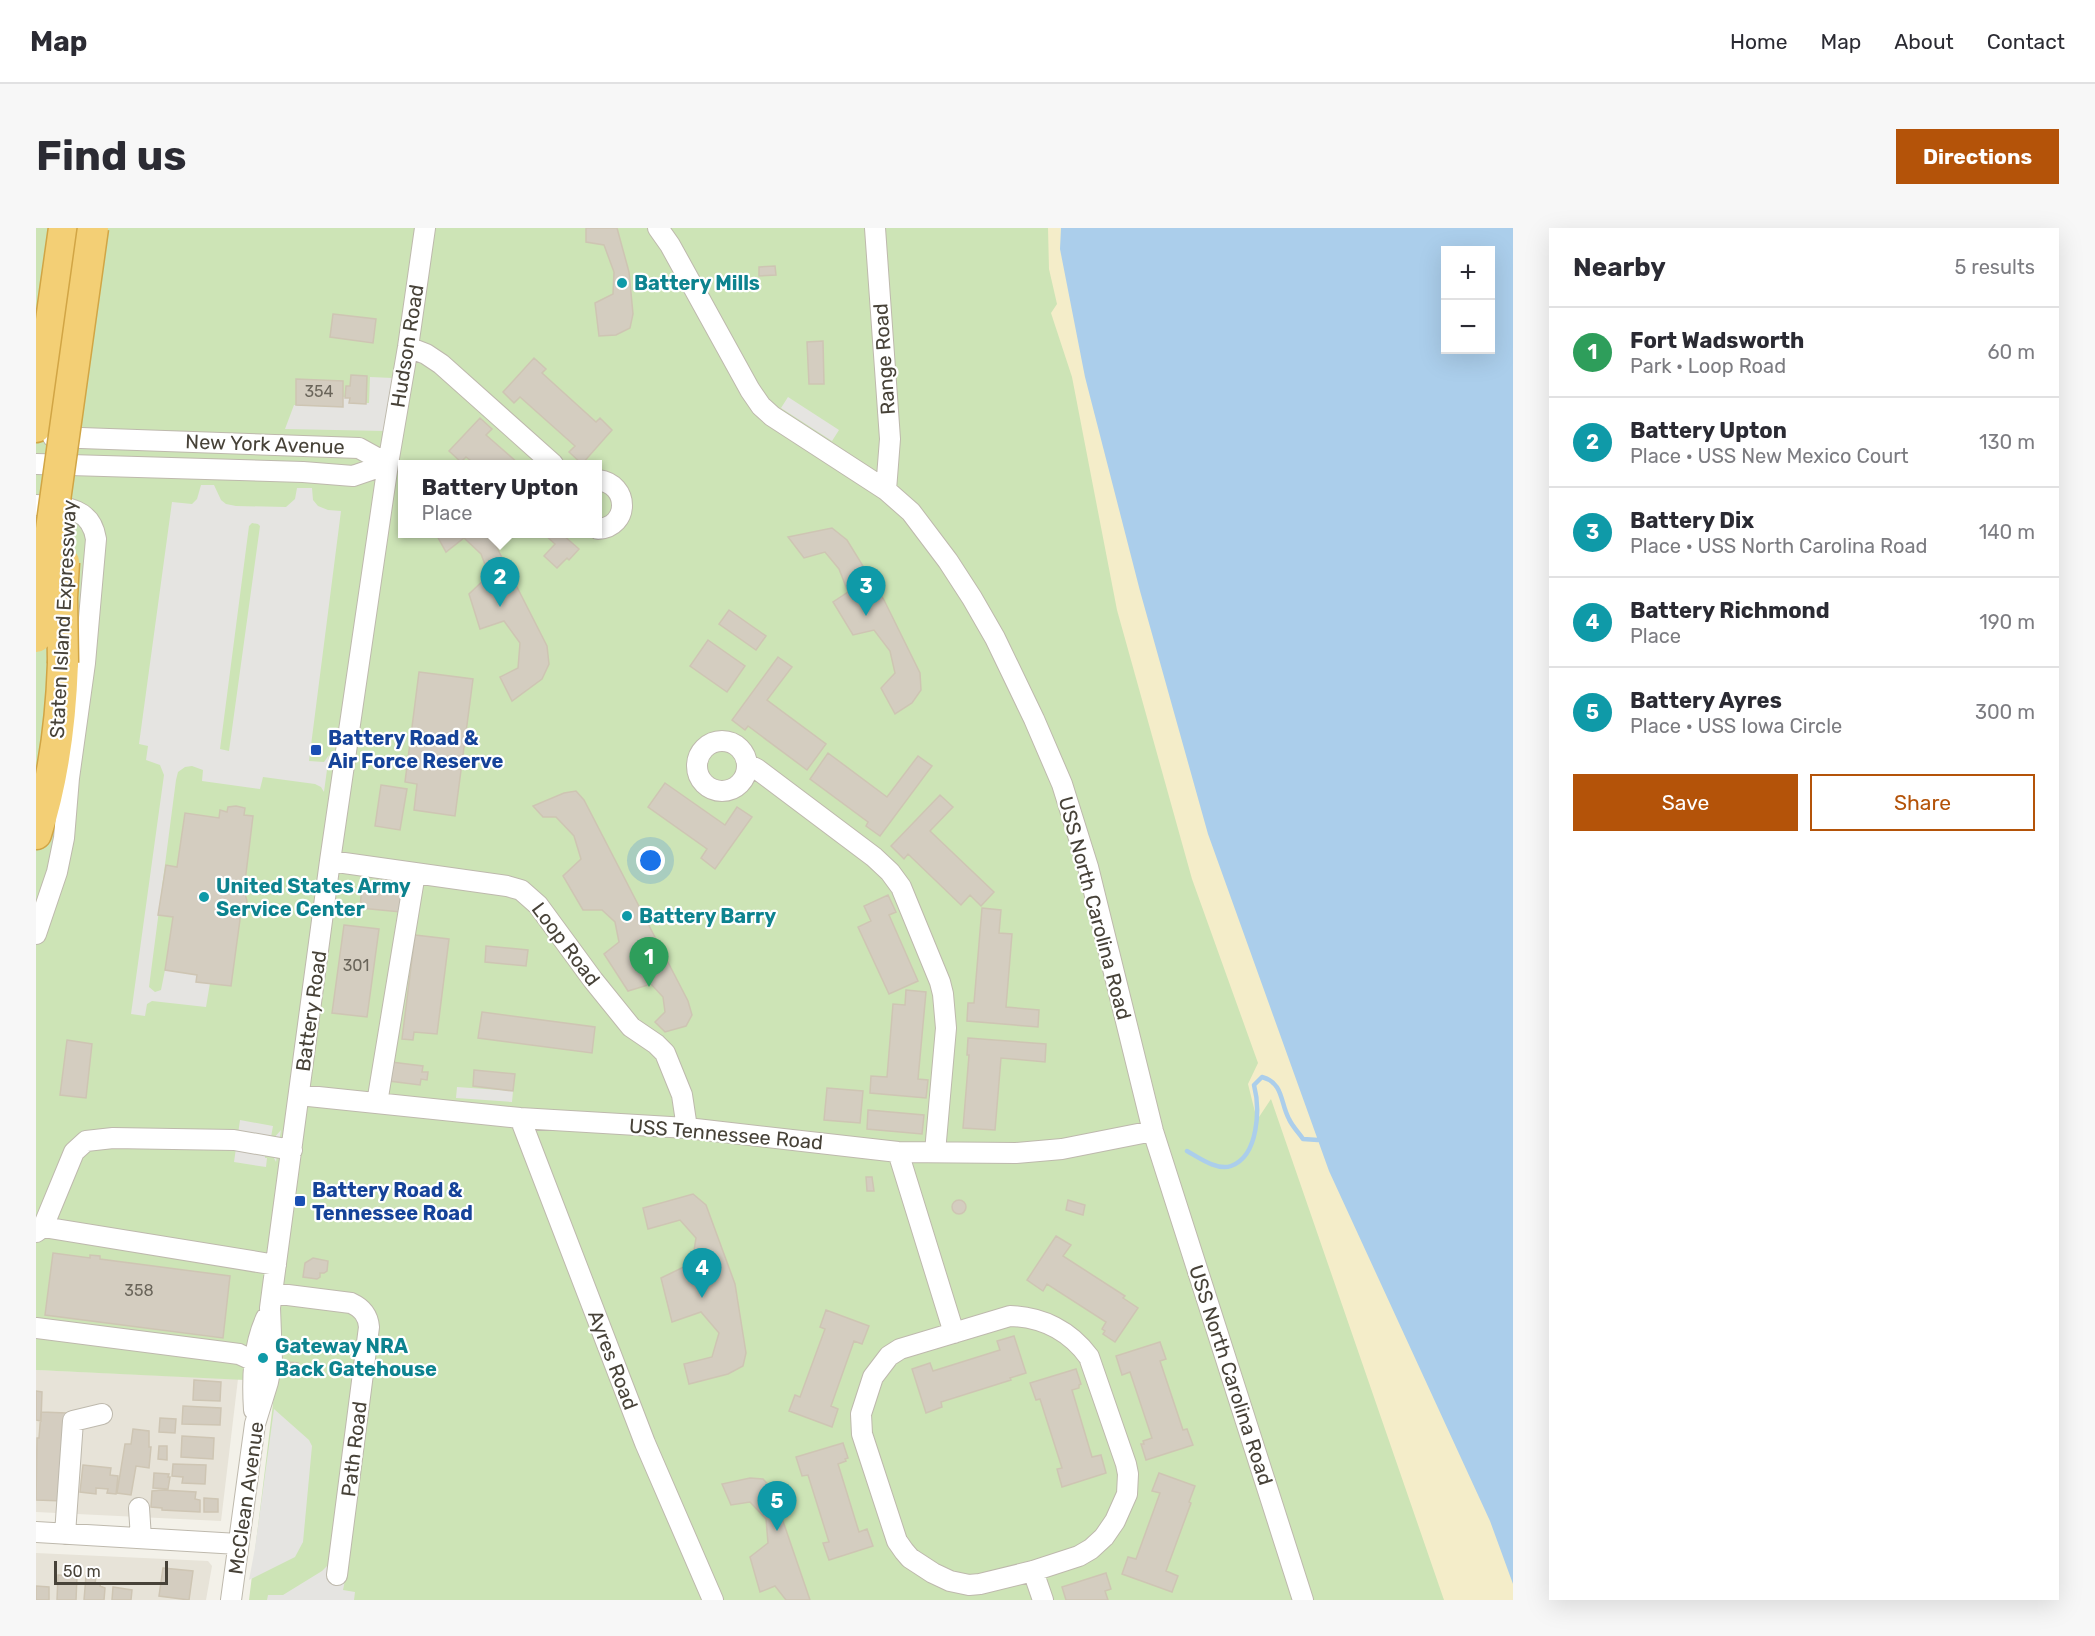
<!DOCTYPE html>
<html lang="en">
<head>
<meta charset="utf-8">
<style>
	body { margin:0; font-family:Rubik,sans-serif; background:#f7f7f7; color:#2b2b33 }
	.controls { position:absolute; right:18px; top:18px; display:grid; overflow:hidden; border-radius:0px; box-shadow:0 6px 24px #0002 }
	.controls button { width:54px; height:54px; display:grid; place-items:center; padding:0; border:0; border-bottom:2px solid #e1e1e2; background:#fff; color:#2b2b33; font:30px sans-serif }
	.scale { position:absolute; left:18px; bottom:15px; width:114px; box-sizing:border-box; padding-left:6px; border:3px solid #474238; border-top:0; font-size:16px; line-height:21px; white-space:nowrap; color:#474238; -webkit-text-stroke:4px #fff; paint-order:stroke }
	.you { position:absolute; left:615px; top:633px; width:21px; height:21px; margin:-15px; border:4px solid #fff; border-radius:50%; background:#1a73e8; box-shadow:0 0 0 9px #1a73e833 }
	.badge { display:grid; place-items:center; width:39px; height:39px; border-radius:50%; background:#b45309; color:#fff; font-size:20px; font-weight:700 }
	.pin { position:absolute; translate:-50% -50px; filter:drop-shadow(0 2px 3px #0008) }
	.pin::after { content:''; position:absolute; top:32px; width:21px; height:18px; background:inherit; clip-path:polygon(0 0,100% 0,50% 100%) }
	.popup { position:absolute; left:362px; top:232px; width:204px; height:78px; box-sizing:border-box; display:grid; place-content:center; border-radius:0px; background:#fff; filter:drop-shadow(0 2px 4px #0005); font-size:20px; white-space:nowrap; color:#7c7c81 }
	.popup b { font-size:22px; color:#2b2b33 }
	.popup::after { content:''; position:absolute; left:50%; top:100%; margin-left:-12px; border:12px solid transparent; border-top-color:#fff }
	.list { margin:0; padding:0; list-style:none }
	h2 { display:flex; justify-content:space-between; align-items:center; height:78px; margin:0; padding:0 24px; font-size:26px }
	h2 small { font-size:20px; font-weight:400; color:#7c7c81 }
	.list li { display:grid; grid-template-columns:39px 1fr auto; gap:18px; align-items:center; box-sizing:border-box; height:90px; padding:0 24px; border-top:2px solid #e1e1e2 }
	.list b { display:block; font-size:22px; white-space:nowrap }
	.list p { margin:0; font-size:20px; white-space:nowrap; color:#7c7c81 }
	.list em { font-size:20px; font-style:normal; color:#7c7c81 }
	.actions { display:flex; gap:12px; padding:18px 24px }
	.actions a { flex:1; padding:14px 0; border:2px solid #b45309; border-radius:0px; text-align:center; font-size:21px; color:#b45309 }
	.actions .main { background:#b45309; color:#fff }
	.map { position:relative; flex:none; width:1477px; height:1372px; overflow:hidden; border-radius:0px }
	header { display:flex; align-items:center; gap:36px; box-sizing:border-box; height:84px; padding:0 30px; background:#fff; border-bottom:2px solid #e1e1e2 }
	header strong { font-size:28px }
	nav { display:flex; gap:33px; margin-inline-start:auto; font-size:21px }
	.intro { display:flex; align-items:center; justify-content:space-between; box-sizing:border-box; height:144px; padding:0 36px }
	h1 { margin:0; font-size:42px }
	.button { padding:15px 27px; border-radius:0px; background:#b45309; color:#fff; font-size:21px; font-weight:700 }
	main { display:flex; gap:36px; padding:0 36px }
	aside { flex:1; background:#fff; border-radius:0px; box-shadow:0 6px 24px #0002 }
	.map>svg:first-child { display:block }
	.residential { fill:#e7e3d8 }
	.green { fill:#cde4b6; fill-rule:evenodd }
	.sand { fill:#f4edc9 }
	.parking { fill:#e5e4e1; fill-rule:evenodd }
	.water { fill:#abceeb; fill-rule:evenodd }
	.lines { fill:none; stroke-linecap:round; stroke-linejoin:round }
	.stream { stroke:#abceeb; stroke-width:4.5 }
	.building { fill:#d4cdc0; stroke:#cec5b3; stroke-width:1.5 }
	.minor-casing { stroke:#beb9ad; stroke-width:22 }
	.highway-casing { stroke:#d1a545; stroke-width:33 }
	.minor { stroke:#fff; stroke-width:20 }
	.highway { stroke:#f3cf75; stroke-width:30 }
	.highway-bridge-casing { stroke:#d1a545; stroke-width:33; stroke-linecap:butt }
	.highway-bridge { stroke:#f3cf75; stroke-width:30 }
	.culture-dot { fill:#0f9aa8; stroke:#fff; stroke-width:2 }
	.transit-dot { fill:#1a4fb4; stroke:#fff; stroke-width:2 }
	.labels { text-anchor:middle; stroke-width:4.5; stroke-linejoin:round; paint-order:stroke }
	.number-label { font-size:16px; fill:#6a655a }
	.culture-label { font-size:20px; font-weight:bold; fill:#0d838f; stroke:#fff; text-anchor:start }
	.street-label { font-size:20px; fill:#474238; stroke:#fff }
	.transit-label { font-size:20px; font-weight:bold; fill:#164399; stroke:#fff; text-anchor:start }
</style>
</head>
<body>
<header>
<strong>Map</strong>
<nav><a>Home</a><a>Map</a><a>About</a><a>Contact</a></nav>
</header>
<div class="intro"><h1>Find us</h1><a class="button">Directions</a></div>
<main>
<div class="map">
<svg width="1477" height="1372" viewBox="0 0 1477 1372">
	<rect width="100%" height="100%" fill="#f3f1e9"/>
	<path class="residential" d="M 0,1142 L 202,1151 L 185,1293 L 0,1284 Z
		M 0,1325 L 172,1333 L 176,1338 L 170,1372 L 0,1372 Z"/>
	<path class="green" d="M 0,0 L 1025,0 L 1477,1372 L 213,1372 L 239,1159 L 209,1152 L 0,1142 ZM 366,236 L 562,236 L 562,306 L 366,306 Z"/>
	<path class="sand" d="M 1012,0 L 1136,0 L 1477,1238 L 1477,1372 L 1408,1372 L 1235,871 L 1221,892 L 1212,856 L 1222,835 L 1156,651 L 1081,382 L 1036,149 L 1015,85 L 1021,76 L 1013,41 Z"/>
	<path class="parking" d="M 334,149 L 357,150 L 349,203 L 249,201 L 258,177 L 306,179 L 307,169 L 314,170 L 314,175 L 333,175 Z
		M 752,169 L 803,202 L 796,213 L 745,180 Z
		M 165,257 L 178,257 L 185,272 L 190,276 L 200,278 L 250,279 L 259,271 L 261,260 L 276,260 L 277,272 L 282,278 L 292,282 L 305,283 L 273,533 L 288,534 L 293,527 L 288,564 L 285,559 L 279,556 L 227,549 L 224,561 L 166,553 L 167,542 L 156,538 L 149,539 L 142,544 L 140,552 L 113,759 L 119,764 L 125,762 L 129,742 L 161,747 L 174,755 L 170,779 L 116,773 L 111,776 L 109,788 L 95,786 L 128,547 L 124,537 L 110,532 L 112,518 L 103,516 L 136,274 L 156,276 L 161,271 ZM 216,295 L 222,296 L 224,298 L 193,523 L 184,521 L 213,298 Z
		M 421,859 L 477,863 L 476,874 L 420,870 Z
		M 204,892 L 237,898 L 235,909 L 237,911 L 245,902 L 240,934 L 237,928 L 229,925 L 229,930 L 231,930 L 230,939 L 198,934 Z
		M 238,1181 L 273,1212 L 276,1218 L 267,1314 L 259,1329 L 213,1352 L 219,1320 Z
		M 291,1338 L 310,1347 L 307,1362 L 319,1364 L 318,1372 L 231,1372 L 232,1367 L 247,1367 L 286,1343 Z"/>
	<path class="water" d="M 1025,0 L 1477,0 L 1477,1356 L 1454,1293 L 1293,943 L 1172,606 L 1104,363 L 1049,149 L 1024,21 ZM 1410,22 L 1454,22 L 1454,122 L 1410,122 Z"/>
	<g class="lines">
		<path class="stream" d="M 1151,923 C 1162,929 1181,943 1195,938 C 1223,928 1224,880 1218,857 L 1226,849 C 1248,855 1244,875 1253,891 C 1256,898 1263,905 1267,911 L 1282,912"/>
	</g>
	<path class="building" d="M 550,0 L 581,0 L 593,44 L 597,86 L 594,100 L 580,107 L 563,108 L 559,75 L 577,66 L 578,44 L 568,17 L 550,14 Z
		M 739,38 L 740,47 L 723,48 L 723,39 Z
		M 297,86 L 340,91 L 337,115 L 294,109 Z
		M 787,113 L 788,156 L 773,156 L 771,114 Z
		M 498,130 L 510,141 L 506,145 L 560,194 L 564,190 L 576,202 L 546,236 L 533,224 L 539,218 L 484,169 L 478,175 L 467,164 Z
		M 315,147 L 331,148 L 330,176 L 313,175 L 314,170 L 309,170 L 310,158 L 314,158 Z
		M 260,151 L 307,153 L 307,179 L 260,177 Z
		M 444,190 L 456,201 L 450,207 L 483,236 L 439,236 L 430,229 L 425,234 L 413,223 Z
		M 796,300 L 811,312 L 848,372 L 884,445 L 885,462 L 876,475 L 859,486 L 845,460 L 859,445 L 854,423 L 838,402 L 817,407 L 797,374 L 812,364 L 803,341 L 789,324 L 768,330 L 752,309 Z
		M 400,306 L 454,306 L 511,418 L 513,436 L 506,451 L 476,473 L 464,449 L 482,440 L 484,415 L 468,393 L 444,401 L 433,366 L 453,347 L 445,326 L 428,310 L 410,324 Z
		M 508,306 L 529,306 L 527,307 L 543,321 L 533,332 L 531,330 L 521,340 L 508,328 L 519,316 Z
		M 693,382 L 730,408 L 720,422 L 683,396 Z
		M 672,412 L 709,438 L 691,464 L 654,438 Z
		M 742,429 L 756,439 L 731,472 L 790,516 L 771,542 L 712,498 L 709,502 L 696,492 Z
		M 383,444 L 437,451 L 419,588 L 378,582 L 381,556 L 369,554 Z
		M 792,525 L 851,569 L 882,528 L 896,538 L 844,608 L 830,598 L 832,594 L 774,551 Z
		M 629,555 L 689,597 L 701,579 L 716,589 L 679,641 L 665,630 L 671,621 L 612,579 Z
		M 345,557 L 371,561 L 364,602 L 339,598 Z
		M 540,563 L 548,572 L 652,773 L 656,787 L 650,798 L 629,804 L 619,794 L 629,784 L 627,769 L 615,756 L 592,763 L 568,726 L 583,714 L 579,694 L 566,682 L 547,682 L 527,648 L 545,631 L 538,608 L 520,589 L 507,589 L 497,578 L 528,565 Z
		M 904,567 L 917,579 L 894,603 L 958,664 L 945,678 L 934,667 L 925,677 L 872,626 L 868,631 L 855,618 Z
		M 200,578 L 209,580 L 208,587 L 217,588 L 208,662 L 211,673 L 210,678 L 205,684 L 195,758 L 160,754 L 161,747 L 129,742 L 137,689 L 122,687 L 130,637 L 141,639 L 149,585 L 183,590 L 184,582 L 191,584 L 192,579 Z
		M 353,657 L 368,658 L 365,684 L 324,680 L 326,658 L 353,661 Z
		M 852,667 L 860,684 L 853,687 L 882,753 L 853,766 L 822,699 L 835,693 L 828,678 Z
		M 946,680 L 965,682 L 963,705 L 976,706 L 970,779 L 1003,782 L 1002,799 L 931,793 L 932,775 L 938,775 Z
		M 308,697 L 343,701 L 331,789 L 296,785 Z
		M 379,707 L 413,711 L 401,806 L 378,804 L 377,812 L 366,811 Z
		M 450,718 L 492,722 L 490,738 L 449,734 Z
		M 870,762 L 890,764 L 882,851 L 892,852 L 890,870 L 834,865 L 835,848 L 851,849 L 857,776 L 869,777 Z
		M 446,784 L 559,799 L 556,825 L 442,810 Z
		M 932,810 L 1010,816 L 1009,834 L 965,830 L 959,902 L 927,900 L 933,827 L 931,827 Z
		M 31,812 L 56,816 L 50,870 L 24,867 Z
		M 355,834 L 387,838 L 386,844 L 392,844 L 391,852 L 385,851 L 384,857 L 353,853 Z
		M 438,842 L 479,846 L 477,863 L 437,858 Z
		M 791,860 L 827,863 L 824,895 L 788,892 Z
		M 832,882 L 888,887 L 886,906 L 831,901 Z
		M 830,949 L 836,949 L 838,963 L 831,963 Z
		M 657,966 L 670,977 L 699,1056 L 710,1125 L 707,1138 L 692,1146 L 653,1156 L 648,1136 L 676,1129 L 683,1105 L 665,1084 L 636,1094 L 625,1050 L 656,1035 L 660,1010 L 644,992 L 612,1001 L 607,980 Z
		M 1032,972 L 1049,977 L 1047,987 L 1030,982 Z
		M916 979a7 7 0 1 1 14 0a7 7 0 1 1-14 0Z
		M 1020,1008 L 1035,1017 L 1027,1028 L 1089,1068 L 1087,1070 L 1102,1080 L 1079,1114 L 1067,1106 L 1069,1103 L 1066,1101 L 1070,1094 L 1011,1056 L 1007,1063 L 991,1052 Z
		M 17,1025 L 54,1030 L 54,1027 L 64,1028 L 64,1031 L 194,1048 L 187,1110 L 9,1087 Z
		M 277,1030 L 292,1033 L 291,1043 L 288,1045 L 284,1045 L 284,1049 L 281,1051 L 267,1049 L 269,1035 Z
		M 790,1082 L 833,1098 L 826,1116 L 818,1113 L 795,1178 L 802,1181 L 796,1199 L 753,1183 L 759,1167 L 764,1169 L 789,1101 L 784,1099 Z
		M 978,1108 L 990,1145 L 974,1150 L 975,1152 L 905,1174 L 906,1179 L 890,1185 L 876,1141 L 894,1135 L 897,1143 L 964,1122 L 961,1113 Z
		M 1124,1114 L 1130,1131 L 1124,1133 L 1147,1202 L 1151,1201 L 1157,1217 L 1110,1232 L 1105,1216 L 1108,1216 L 1107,1213 L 1116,1210 L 1094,1144 L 1086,1147 L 1080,1128 Z
		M 252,1134 L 262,1135 L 260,1146 L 250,1145 Z
		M 1040,1141 L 1045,1156 L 1043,1157 L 1043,1160 L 1036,1162 L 1056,1229 L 1065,1227 L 1070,1245 L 1026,1259 L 1021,1241 L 1026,1240 L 1004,1171 L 1000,1172 L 994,1155 Z
		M 158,1152 L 185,1154 L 184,1173 L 157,1172 Z
		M 0,1163 L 6,1164 L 5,1193 L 0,1192 Z
		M 147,1178 L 185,1180 L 184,1197 L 146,1196 Z
		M 5,1184 L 31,1185 L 27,1273 L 0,1272 L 1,1210 L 3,1210 Z
		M 124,1190 L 140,1191 L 139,1205 L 123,1204 Z
		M 97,1201 L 113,1203 L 113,1219 L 115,1219 L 113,1240 L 100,1238 L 95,1267 L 81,1265 L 89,1216 L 95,1216 Z
		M 146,1208 L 178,1210 L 177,1231 L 145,1229 Z
		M 807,1215 L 812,1230 L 809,1231 L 810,1233 L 802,1236 L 823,1304 L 831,1301 L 837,1318 L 793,1332 L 787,1315 L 793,1314 L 772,1247 L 766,1248 L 760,1229 Z
		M 123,1218 L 131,1218 L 131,1232 L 122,1231 Z
		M 137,1236 L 170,1237 L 169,1256 L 146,1255 L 147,1249 L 136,1248 Z
		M 47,1237 L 75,1240 L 74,1247 L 82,1248 L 80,1266 L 71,1265 L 72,1261 L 60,1260 L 60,1266 L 44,1264 Z
		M 118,1245 L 133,1246 L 132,1249 L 134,1249 L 132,1261 L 117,1260 Z
		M 1123,1245 L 1159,1258 L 1153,1274 L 1155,1275 L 1130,1343 L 1142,1348 L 1136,1364 L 1086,1346 L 1092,1329 L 1100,1331 L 1124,1265 L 1116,1263 Z
		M 714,1250 L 727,1251 L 736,1261 L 774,1372 L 750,1372 L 739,1358 L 724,1364 L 714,1329 L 732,1315 L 730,1291 L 714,1274 L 695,1277 L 686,1256 Z
		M 126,1262 L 160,1264 L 159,1271 L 164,1272 L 164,1284 L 126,1282 L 126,1280 L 115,1279 L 116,1263 Z
		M 168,1270 L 182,1271 L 182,1284 L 168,1284 Z
		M 127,1340 L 157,1343 L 153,1372 L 123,1368 Z
		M 1070,1345 L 1075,1361 L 1069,1363 L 1072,1372 L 1030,1372 L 1026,1359 Z
		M 22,1347 L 41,1348 L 40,1372 L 21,1372 Z
		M 50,1348 L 60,1348 L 59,1356 L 65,1356 L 64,1358 L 69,1360 L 68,1372 L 48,1372 Z
		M 0,1358 L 13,1359 L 13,1372 L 0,1372 Z
		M 77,1359 L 96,1362 L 95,1372 L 76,1372 Z"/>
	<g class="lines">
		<defs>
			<path id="minor" d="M 622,0 L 634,17 L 714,162 L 725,178 L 736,188 L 850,262 L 875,284 L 912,333 L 936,370 L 959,410 L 998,491 L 1026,556 L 1052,639 L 1117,903 L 1267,1372
				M 839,0 L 854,211 L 850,262
				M 372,119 L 390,126 L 405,136 L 517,236
				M 17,209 L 323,220 L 352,236
				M 0,236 L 267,244 L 317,248 L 352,236
				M 562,252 C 594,256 594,299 562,301
				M 0,277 C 27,279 55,278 60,311 L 49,435 L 33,550 L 28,610 L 21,644 L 0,706
				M661 538a25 25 0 1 1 50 0a25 25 0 1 1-50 0Z
				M 711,536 L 721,541 L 838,629 L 854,644 L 865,659 L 904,754 L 907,766 L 910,800 L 899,924
				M 294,633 L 471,658 L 485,662 L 502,677 L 557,752 L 595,799 L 620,816 L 629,825 L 646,867 L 651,900
				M 263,867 L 484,890 L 651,900 L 862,924 L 980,925 L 1026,921 L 1117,903
				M 341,875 L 379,645
				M 484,890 L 609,1215 L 677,1372
				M 862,924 L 918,1105
				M 7,999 L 240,1037
				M 0,1004 L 7,999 L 38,924 L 50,913 L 77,910 L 198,912 L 256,922
				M 236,1065 L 315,1075 C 326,1080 332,1087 333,1099 L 301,1347
				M 974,1088 C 1006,1089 1034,1103 1053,1129 L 1090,1236 L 1092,1246 L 1091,1266 L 1079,1293 L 1068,1309 L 1055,1321 L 1043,1328 L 997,1343 L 944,1356 L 933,1357 L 914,1353 L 897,1345 L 874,1330 L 868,1323 L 861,1313 L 826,1206 L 825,1186 L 837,1149 L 853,1128 L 864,1121 Z
				M 0,1100 L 188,1124 L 203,1126 L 218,1133
				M 218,1182 C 216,1150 217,1119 230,1090
				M 103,1280 L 105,1310
				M 0,1304 L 202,1316
				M 29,1306 L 37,1193 L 66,1186
				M 997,1343 L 1007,1372
				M 195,1372 L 219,1196 L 232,1154 L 236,1133 L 234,1080 L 236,1065 L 294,633 L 352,236 L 372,119 L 389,0"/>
			<path id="highway" d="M 0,199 L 28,0
				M 0,606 C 18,551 25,493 27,435"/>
		</defs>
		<use href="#minor" class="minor-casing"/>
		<use href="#highway" class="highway-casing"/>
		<use href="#minor" class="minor"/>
		<use href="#highway" class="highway"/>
		<defs>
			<path id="highway-bridge" d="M 0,409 L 57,0
				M 27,435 L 26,370 L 28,334"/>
		</defs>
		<use href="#highway-bridge" class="highway-bridge-casing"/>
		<use href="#highway-bridge" class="highway-bridge"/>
	</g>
	<g class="culture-dot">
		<circle cx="586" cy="55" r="6"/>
		<circle cx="168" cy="669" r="6"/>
		<circle cx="591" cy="688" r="6"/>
		<circle cx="227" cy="1130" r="6"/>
	</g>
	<g class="transit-dot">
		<rect x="274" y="516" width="12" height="12" rx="3"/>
		<rect x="258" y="967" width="12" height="12" rx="3"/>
	</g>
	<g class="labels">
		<g class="number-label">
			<text x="283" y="169">354</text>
			<text x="320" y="743">301</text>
			<text x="103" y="1068">358</text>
		</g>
		<g class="culture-label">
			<text x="598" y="62">Battery Mills</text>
			<text x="180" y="665">United States Army<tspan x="180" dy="23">Service Center</tspan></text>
			<text x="603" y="695">Battery Barry</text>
			<text x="239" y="1125">Gateway NRA<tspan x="239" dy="23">Back Gatehouse</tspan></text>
		</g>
		<g class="street-label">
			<text transform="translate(371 118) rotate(-81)" y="7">Hudson Road</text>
			<text transform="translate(848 131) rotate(-94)" y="7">Range Road</text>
			<text transform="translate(229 216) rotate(2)" y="7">New York Avenue</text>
			<text transform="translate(27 391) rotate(-87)" y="7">Staten Island Expressway</text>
			<text transform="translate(1059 680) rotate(75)" y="7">USS North Carolina Road</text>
			<text transform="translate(530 716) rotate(53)" y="7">Loop Road</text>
			<text transform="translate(275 783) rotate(-82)" y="7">Battery Road</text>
			<text transform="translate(690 906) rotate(5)" y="7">USS Tennessee Road</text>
			<text transform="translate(577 1132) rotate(69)" y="7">Ayres Road</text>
			<text transform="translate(1195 1147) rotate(72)" y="7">USS North Carolina Road</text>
			<text transform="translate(318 1221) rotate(-83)" y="7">Path Road</text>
			<text transform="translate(210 1270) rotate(-82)" y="7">McClean Avenue</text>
		</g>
		<g class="transit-label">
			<text x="292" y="517">Battery Road &amp;<tspan x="292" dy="23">Air Force Reserve</tspan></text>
			<text x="276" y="969">Battery Road &amp;<tspan x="276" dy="23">Tennessee Road</tspan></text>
		</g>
	</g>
</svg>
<div class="controls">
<button>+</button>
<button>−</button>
</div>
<div class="scale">50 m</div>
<div class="you"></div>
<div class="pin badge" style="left:613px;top:759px;background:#2e9e5b">1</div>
<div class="pin badge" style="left:464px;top:379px;background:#0f9aa8">2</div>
<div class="popup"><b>Battery Upton</b>Place</div>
<div class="pin badge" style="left:830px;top:388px;background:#0f9aa8">3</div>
<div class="pin badge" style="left:666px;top:1070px;background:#0f9aa8">4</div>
<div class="pin badge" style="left:741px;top:1303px;background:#0f9aa8">5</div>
</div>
<aside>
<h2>Nearby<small>5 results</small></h2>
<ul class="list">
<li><span class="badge" style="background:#2e9e5b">1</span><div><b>Fort Wadsworth</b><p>Park · Loop Road</p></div><em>60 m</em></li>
<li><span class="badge" style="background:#0f9aa8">2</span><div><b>Battery Upton</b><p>Place · USS New Mexico Court</p></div><em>130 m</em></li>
<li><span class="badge" style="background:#0f9aa8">3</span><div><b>Battery Dix</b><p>Place · USS North Carolina Road</p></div><em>140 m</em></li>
<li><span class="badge" style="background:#0f9aa8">4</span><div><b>Battery Richmond</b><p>Place</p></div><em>190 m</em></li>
<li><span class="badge" style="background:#0f9aa8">5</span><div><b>Battery Ayres</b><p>Place · USS Iowa Circle</p></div><em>300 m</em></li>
</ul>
<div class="actions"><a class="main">Save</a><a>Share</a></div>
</aside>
</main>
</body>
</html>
